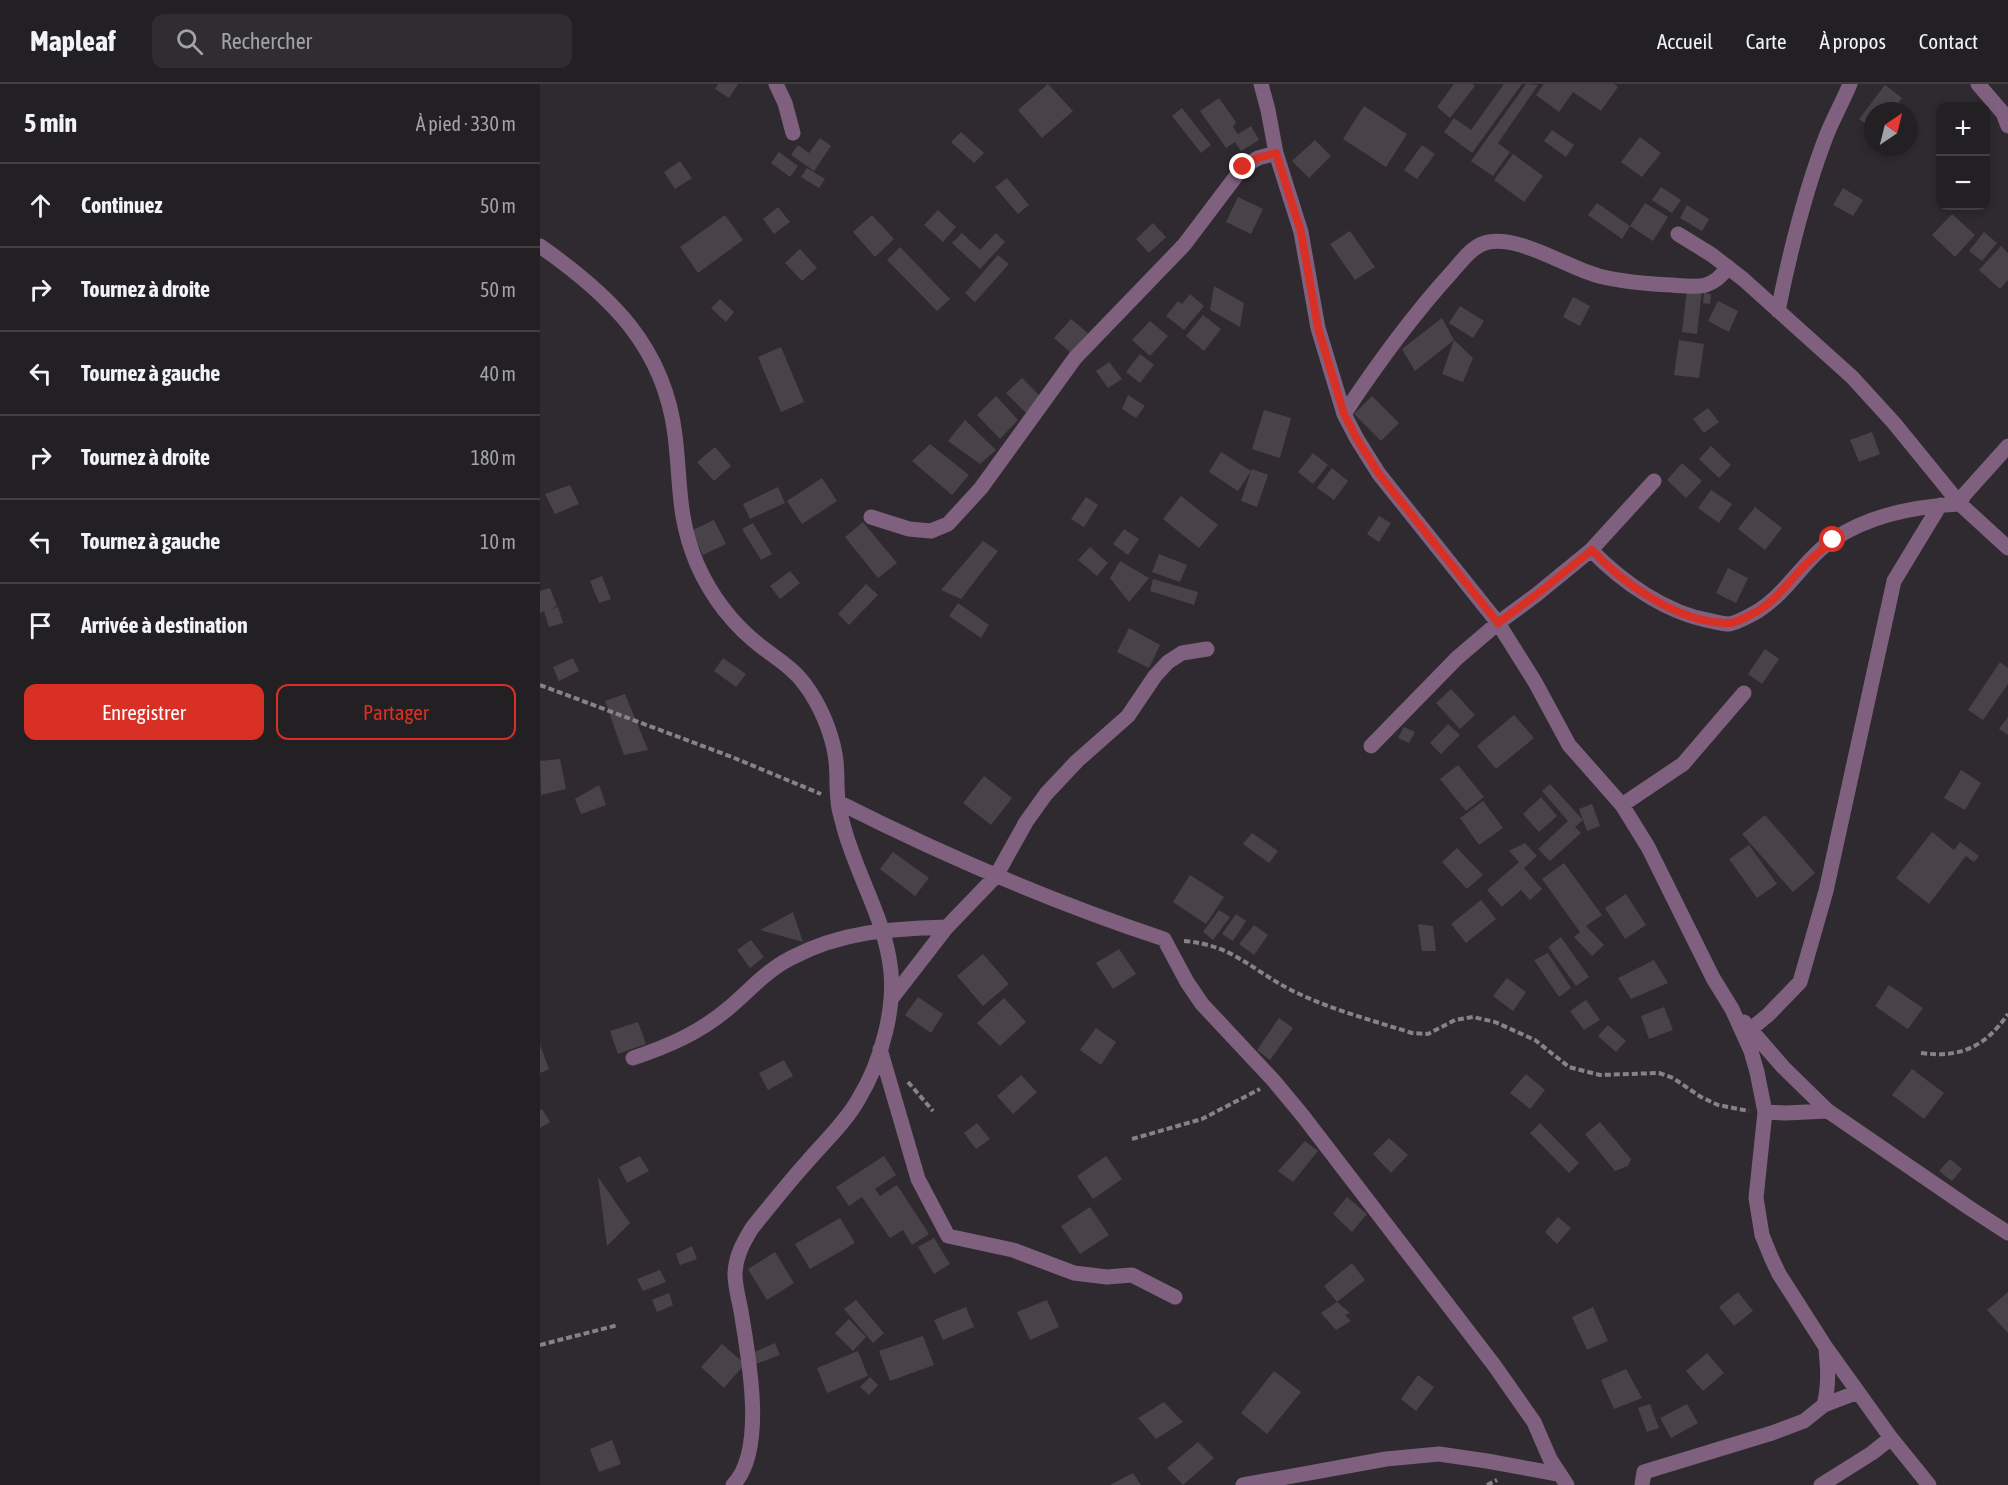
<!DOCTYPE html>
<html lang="fr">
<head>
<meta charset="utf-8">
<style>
	body { margin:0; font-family:"Asap Condensed",sans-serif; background:#2f2d30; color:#f1f3f6 }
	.controls { position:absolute; right:18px; top:18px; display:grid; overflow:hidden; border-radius:12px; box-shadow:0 3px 9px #0003 }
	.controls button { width:54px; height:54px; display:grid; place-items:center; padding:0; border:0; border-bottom:2px solid #403e41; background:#232023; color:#f1f3f6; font:30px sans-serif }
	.compass { position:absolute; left:1324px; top:18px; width:54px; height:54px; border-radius:50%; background:#232023; box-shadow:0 3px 9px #0003; rotate:35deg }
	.stop { position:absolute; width:18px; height:18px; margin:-14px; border:4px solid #d93025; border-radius:50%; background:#fff }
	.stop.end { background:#d93025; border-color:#fff; box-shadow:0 2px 6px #0008 }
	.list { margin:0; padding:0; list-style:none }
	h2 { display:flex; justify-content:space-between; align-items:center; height:78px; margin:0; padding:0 24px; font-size:26px }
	h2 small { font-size:20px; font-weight:400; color:#a3a3a6 }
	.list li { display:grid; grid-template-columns:39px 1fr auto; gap:18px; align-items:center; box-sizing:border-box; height:84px; padding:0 24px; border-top:2px solid #403e41 }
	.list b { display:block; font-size:22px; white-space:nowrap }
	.list em { font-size:20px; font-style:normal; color:#a3a3a6 }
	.actions { display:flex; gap:12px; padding:18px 24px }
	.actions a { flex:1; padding:14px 0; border:2px solid #d93025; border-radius:12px; text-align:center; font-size:21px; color:#d93025 }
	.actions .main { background:#d93025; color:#fff }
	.icon { flex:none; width:33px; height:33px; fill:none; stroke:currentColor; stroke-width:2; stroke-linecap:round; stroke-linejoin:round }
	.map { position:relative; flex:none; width:1468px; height:1401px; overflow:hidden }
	header { display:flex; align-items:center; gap:36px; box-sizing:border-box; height:84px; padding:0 30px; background:#232023; border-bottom:2px solid #403e41 }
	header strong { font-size:28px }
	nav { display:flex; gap:33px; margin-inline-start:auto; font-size:21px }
	.search { width:420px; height:54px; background:#2f2d30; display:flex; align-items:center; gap:15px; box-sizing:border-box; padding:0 21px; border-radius:12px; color:#a3a3a6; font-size:22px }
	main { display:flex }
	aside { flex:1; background:#232023 }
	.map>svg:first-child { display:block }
	.building { fill:#494349 }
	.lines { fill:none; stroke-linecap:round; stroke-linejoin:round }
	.path { stroke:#878287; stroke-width:4; stroke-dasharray:6 3; stroke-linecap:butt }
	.minor { stroke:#7f617f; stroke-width:15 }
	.route { stroke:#d93025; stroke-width:8 }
</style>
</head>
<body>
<header>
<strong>Mapleaf</strong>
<div class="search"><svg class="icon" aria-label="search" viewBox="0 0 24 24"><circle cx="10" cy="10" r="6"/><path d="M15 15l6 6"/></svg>Rechercher</div>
<nav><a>Accueil</a><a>Carte</a><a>À propos</a><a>Contact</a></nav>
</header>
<main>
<aside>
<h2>5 min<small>À pied · 330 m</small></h2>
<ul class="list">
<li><svg class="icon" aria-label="ahead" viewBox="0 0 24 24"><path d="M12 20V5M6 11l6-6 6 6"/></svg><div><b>Continuez</b></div><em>50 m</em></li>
<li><svg class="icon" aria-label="right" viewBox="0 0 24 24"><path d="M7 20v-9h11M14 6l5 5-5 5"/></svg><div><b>Tournez à droite</b></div><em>50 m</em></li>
<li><svg class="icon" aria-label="left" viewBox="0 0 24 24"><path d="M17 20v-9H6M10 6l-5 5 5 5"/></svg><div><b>Tournez à gauche</b></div><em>40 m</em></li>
<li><svg class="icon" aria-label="right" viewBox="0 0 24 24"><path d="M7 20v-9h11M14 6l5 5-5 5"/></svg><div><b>Tournez à droite</b></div><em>180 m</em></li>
<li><svg class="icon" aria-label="left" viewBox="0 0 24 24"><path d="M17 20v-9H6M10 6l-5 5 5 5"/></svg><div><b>Tournez à gauche</b></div><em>10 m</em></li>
<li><svg class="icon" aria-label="arrive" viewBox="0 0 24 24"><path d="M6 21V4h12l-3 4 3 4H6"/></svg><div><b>Arrivée à destination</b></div></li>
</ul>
<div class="actions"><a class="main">Enregistrer</a><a>Partager</a></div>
</aside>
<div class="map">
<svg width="1468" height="1401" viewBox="0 0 1468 1401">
	<rect width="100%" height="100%" fill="#2f2a2f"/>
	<path class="building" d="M 178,0 L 198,0 L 189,14 L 175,5 Z
		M 508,0 L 533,27 L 502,54 L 478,26 Z
		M 914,0 L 932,0 L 935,2 L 910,34 L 897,23 Z
		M 964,0 L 982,0 L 932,69 L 904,48 L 914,34 L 931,46 Z
		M 986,0 L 998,1 L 958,59 L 970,68 L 953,92 L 931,77 Z
		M 1004,0 L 1074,0 L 1078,3 L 1061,27 L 1033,8 L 1019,28 L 996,11 Z
		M 1345,1 L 1362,14 L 1352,27 L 1333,27 L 1333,46 L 1319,35 Z
		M 679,14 L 696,38 L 693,43 L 698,50 L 711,42 L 719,56 L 701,67 L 695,58 L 686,64 L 660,27 Z
		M 824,22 L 867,50 L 846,83 L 803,55 Z
		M 642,24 L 671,61 L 661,69 L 632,32 Z
		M 1012,46 L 1034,61 L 1026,73 L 1004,57 Z
		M 421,48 L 444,69 L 434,79 L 411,58 Z
		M 1100,53 L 1121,69 L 1102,93 L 1081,78 Z
		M 280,54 L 291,62 L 274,87 L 251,71 L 258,61 L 269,69 Z
		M 775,56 L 791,72 L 769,94 L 752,77 Z
		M 882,61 L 895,70 L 877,95 L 864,86 Z
		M 239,68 L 258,82 L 250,93 L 231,79 Z
		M 973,70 L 1003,92 L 984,118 L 954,96 Z
		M 140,77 L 152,94 L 135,105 L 124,88 Z
		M 267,84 L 285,95 L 279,104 L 261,93 Z
		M 467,94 L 489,121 L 478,130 L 455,103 Z
		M 1121,103 L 1141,116 L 1132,129 L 1112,116 Z
		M 1303,104 L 1323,116 L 1313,132 L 1293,121 Z
		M 698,113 L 723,125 L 711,150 L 686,138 Z
		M 1057,119 L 1090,142 L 1082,155 L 1048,131 Z
		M 1105,119 L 1128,133 L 1113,157 L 1090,142 Z
		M 1147,121 L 1169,135 L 1162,147 L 1140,134 Z
		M 238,123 L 250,138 L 234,150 L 223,135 Z
		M 398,126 L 416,143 L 403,158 L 384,141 Z
		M 1412,130 L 1435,151 L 1415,173 L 1392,151 Z
		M 185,131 L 203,156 L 158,189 L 140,163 Z
		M 332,131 L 354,155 L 335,173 L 313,148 Z
		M 613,139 L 626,153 L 609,169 L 596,155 Z
		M 810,147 L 835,183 L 815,196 L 790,160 Z
		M 1444,148 L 1457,159 L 1442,177 L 1429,167 Z
		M 422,149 L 440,166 L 456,149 L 465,158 L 440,185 L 412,159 Z
		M 1461,162 L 1468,169 L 1468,196 L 1460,205 L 1439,186 Z
		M 360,163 L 410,215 L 397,227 L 347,176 Z
		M 260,165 L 277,184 L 262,197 L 245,179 Z
		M 458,171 L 469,180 L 435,218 L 425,209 Z
		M 674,202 L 704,219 L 700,243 L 670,226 Z
		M 1147,205 L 1162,206 L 1157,250 L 1142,248 Z
		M 1164,209 L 1171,210 L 1170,220 L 1163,219 Z
		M 650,210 L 664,222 L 644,246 L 626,232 L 638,217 L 642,220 Z
		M 1033,213 L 1050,222 L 1040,242 L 1023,233 Z
		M 180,215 L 194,228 L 186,238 L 171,224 Z
		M 1178,217 L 1198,227 L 1189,248 L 1168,237 Z
		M 920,222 L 944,237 L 933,254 L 909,239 Z
		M 663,231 L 681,245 L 664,267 L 646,252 Z
		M 902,234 L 914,256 L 875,287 L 862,265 Z
		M 531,235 L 548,249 L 531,269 L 514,254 Z
		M 610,237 L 628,252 L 610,272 L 592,256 Z
		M 914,256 L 933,274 L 923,298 L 902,290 Z
		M 1139,256 L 1164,260 L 1159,294 L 1134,291 Z
		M 241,263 L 264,318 L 241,328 L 218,273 Z
		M 600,270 L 614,281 L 600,299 L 586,288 Z
		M 569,278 L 582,295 L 568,304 L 556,287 Z
		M 482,294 L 501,313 L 486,329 L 466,309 Z
		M 588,311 L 605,322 L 596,334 L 582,325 Z
		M 456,312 L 478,336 L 460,355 L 437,331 Z
		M 832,312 L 859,339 L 841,357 L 814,330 Z
		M 1168,324 L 1179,338 L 1164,349 L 1153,335 Z
		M 724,326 L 751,334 L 740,374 L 712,365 Z
		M 425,336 L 456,366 L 440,380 L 408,357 Z
		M 1332,348 L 1340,370 L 1319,378 L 1310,356 Z
		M 390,360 L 429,391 L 412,411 L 372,377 Z
		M 1171,362 L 1191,381 L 1179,394 L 1159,375 Z
		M 175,363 L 191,382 L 174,397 L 157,378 Z
		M 681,368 L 711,387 L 712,385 L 728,391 L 717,423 L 701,417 L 711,387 L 698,407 L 669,388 Z
		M 773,369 L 788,381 L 773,400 L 758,388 Z
		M 1142,379 L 1162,397 L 1146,414 L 1127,396 Z
		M 792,384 L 808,397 L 794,416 L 777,404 Z
		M 282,394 L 297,417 L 262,440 L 247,417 Z
		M 30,401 L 39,420 L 15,430 L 5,410 Z
		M 238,403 L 245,419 L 210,435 L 203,420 Z
		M 1171,406 L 1192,420 L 1179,439 L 1158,424 Z
		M 641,412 L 678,441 L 659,464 L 623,435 Z
		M 546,413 L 558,421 L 544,443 L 531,435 Z
		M 1215,423 L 1242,444 L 1225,466 L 1198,445 Z
		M 839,432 L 851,439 L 839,458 L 827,450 Z
		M 174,436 L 186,460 L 163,471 L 151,447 Z
		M 323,438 L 357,479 L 338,494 L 305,453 Z
		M 213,439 L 232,470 L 221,476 L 202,445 Z
		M 584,445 L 599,455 L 588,471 L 573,460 Z
		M 443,457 L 458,467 L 421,515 L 401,506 Z
		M 550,463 L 568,479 L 557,492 L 538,476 Z
		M 619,470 L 647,481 L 640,498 L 612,488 Z
		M 580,477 L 609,494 L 589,518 L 570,494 Z
		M 1188,484 L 1208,494 L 1196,519 L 1176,509 Z
		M 250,487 L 260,499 L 240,515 L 230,502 Z
		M 62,492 L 71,515 L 59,519 L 50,497 Z
		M 613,495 L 658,508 L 654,521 L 610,507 Z
		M 326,500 L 338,511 L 309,541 L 298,530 Z
		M 10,504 L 17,522 L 10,526 L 18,523 L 23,539 L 9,543 L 4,527 L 0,529 L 0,507 Z
		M 418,519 L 449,541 L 441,554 L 409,532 Z
		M 589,544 L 620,561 L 609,584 L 577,568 Z
		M 1225,565 L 1239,575 L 1222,600 L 1208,590 Z
		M 33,574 L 39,587 L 19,597 L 13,583 Z
		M 183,574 L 206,590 L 196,603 L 174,587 Z
		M 1460,578 L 1468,584 L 1468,600 L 1443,636 L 1428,626 Z
		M 911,605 L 935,631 L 920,645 L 896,619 Z
		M 85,610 L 108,666 L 84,671 L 65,617 Z
		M 974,631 L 994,654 L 956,685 L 937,662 Z
		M 1468,633 L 1468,651 L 1459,645 Z
		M 908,640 L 920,651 L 901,670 L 890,659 Z
		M 864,643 L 875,648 L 869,659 L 858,654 Z
		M 20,675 L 26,705 L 1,711 L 0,677 Z
		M 918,681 L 944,713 L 926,727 L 900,695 Z
		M 1421,686 L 1441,699 L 1425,726 L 1404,714 Z
		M 444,692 L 472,714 L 451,741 L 423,719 Z
		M 1010,700 L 1043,736 L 1039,725 L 1052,720 L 1060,742 L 1047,747 L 1043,736 L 1035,743 L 1041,749 L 1010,777 L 998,765 L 1028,737 L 1002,707 Z
		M 59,701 L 66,721 L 41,730 L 35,715 Z
		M 1001,713 L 1017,732 L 999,748 L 983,730 Z
		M 943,717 L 963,744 L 939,761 L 920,734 Z
		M 1225,731 L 1275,789 L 1253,808 L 1202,750 Z
		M 1392,748 L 1414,766 L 1420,758 L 1439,772 L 1434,778 L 1426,772 L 1389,820 L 1356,794 Z
		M 712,749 L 738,767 L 729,779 L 703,760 Z
		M 985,759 L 997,772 L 984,784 L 1002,805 L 990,816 L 981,806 L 962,823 L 947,806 L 979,778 L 969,767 Z
		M 1209,761 L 1237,800 L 1217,814 L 1189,775 Z
		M 917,764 L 943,791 L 927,805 L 902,778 Z
		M 353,768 L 389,794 L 375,812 L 340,785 Z
		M 1024,779 L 1062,831 L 1046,842 L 1064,861 L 1052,872 L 1034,853 L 1040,848 L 1002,795 Z
		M 650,791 L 684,813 L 666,840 L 633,818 Z
		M 1086,810 L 1106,841 L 1085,855 L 1065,824 Z
		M 941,816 L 956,835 L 926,859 L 911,840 Z
		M 679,826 L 690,833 L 673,856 L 663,848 Z
		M 253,828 L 263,858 L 220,846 Z
		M 696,830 L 706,837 L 693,857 L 682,850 Z
		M 878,840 L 893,842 L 896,867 L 882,867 Z
		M 714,841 L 728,851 L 714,871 L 699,860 Z
		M 1021,853 L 1049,893 L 1036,902 L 1008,863 Z
		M 211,856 L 224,873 L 210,884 L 197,866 Z
		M 579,865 L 596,890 L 573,905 L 556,879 Z
		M 1008,869 L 1031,904 L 1019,913 L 994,876 Z
		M 443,870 L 469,900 L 443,922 L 417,892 Z
		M 1114,876 L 1128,899 L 1091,915 L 1078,894 Z
		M 967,894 L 986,908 L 973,927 L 953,912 Z
		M 1349,901 L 1383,924 L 1368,945 L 1335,922 Z
		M 378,913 L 403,930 L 391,949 L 365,931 Z
		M 464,914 L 486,938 L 460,962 L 437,939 Z
		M 1046,916 L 1060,936 L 1044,946 L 1030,927 Z
		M 1124,923 L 1133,946 L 1109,955 L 1101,932 Z
		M 739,934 L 753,944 L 730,976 L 717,966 Z
		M 98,938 L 106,960 L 78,970 L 70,947 Z
		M 1068,941 L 1086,957 L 1076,968 L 1058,952 Z
		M 556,944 L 576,958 L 561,981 L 540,966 Z
		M 0,961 L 9,985 L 0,989 Z
		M 244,976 L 253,992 L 228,1006 L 219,989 Z
		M 1372,985 L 1404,1009 L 1384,1035 L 1352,1011 Z
		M 986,990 L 1005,1006 L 990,1025 L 970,1009 Z
		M 481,991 L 497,1008 L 473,1030 L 457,1012 Z
		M 2,1025 L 10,1038 L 0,1044 L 0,1026 Z
		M 1060,1038 L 1091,1075 L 1088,1082 L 1075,1087 L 1045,1050 Z
		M 437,1039 L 450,1055 L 436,1065 L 424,1049 Z
		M 1000,1039 L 1039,1079 L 1029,1089 L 990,1049 Z
		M 849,1054 L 868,1071 L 851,1089 L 833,1070 Z
		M 765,1057 L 778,1067 L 753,1098 L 738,1087 Z
		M 100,1072 L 109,1087 L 87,1099 L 79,1083 Z
		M 344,1072 L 356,1091 L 335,1105 L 340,1112 L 357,1101 L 389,1150 L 372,1161 L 363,1146 L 350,1154 L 322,1113 L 309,1122 L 296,1103 Z
		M 566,1072 L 582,1095 L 553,1115 L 537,1092 Z
		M 1410,1075 L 1422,1085 L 1412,1097 L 1399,1087 Z
		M 58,1093 L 90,1139 L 67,1162 Z
		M 807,1113 L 827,1130 L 812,1148 L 793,1130 Z
		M 550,1123 L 569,1151 L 540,1170 L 521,1142 Z
		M 1018,1133 L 1031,1144 L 1017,1160 L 1005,1148 Z
		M 300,1134 L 315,1159 L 270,1185 L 255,1160 Z
		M 394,1154 L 410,1180 L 394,1190 L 378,1163 Z
		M 152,1162 L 157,1175 L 140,1181 L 136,1170 Z
		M 235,1168 L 254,1199 L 227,1216 L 208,1185 Z
		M 812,1179 L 825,1196 L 797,1218 L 784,1202 Z
		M 120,1186 L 126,1198 L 103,1207 L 97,1195 Z
		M 1198,1208 L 1213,1227 L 1194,1242 L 1179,1223 Z
		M 1468,1208 L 1468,1249 L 1447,1226 Z
		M 129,1209 L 133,1221 L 117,1228 L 112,1216 Z
		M 316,1216 L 344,1249 L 333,1259 L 304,1225 Z
		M 507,1216 L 519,1243 L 490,1256 L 477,1228 Z
		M 797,1218 L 810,1229 L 805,1231 L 811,1237 L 796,1246 L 781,1229 Z
		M 426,1223 L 434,1243 L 403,1256 L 394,1236 Z
		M 1053,1223 L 1068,1257 L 1047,1266 L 1032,1233 Z
		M 309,1235 L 326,1253 L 313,1267 L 295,1249 Z
		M 383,1252 L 394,1281 L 350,1297 L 339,1267 Z
		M 235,1259 L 240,1271 L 216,1280 L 212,1269 Z
		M 182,1260 L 205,1280 L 184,1304 L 161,1283 Z
		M 318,1267 L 328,1292 L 287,1309 L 277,1284 Z
		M 1167,1269 L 1184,1289 L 1163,1307 L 1146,1287 Z
		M 1086,1285 L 1102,1314 L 1074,1325 L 1061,1296 Z
		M 734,1287 L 761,1308 L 727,1350 L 701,1329 Z
		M 878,1291 L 894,1303 L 876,1327 L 861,1315 Z
		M 330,1293 L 338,1301 L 329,1311 L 320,1303 Z
		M 624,1318 L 643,1338 L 616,1355 L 598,1334 Z
		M 1110,1320 L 1119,1344 L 1107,1348 L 1098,1324 Z
		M 1147,1320 L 1158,1339 L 1131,1354 L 1120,1334 Z
		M 72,1356 L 81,1380 L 59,1388 L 50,1365 Z
		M 658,1358 L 674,1374 L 643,1401 L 627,1384 Z
		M 593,1389 L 601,1401 L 570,1401 Z"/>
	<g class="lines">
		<path class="path" d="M 0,601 L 192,673 L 281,710
			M 644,857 C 693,861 710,885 751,906 C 789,925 831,936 872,949 L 888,950 L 915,936 L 933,933 L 955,938 L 995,956 L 1029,983 L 1060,991 L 1119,989 L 1133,994 L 1161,1013 L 1178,1021 L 1209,1027
			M 1381,969 C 1421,974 1445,963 1468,930
			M 368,998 L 393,1027
			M 592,1055 L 662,1035 L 720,1005
			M 0,1261 L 78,1241
			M 947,1401 L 957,1396"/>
		<path class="minor" d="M 236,0 L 245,19 L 253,49
			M 721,0 L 728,26 L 736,69 L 761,148 L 778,244 L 804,330 L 817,355 L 839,390 L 958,539 L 995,598 L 1029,661 L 1082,721 L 1108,763 L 1173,894 L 1192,925 L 1211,967 L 1217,988 L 1225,1028 L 1216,1114 L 1222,1151 L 1231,1173 L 1239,1190 L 1285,1262 L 1351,1354 L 1389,1401
			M 1438,0 L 1463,29 L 1468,42
			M 1138,150 L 1172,171 L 1203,195 L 1312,293 L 1354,339 L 1420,420 L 1468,464
			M 0,162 C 70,211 124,262 135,351 C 141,399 137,433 157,480 C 172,514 194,542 223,564 C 239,576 255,586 266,602 C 280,621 291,647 295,670 C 298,685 296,701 298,716 C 298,725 302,735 304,744 C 316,788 341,829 349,874 C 358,918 342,977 318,1016 C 305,1039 284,1058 267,1078 C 248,1099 230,1122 212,1144 C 203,1159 195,1173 195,1191 C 195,1202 199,1216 201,1227 C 208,1271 227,1366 193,1401
			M 1238,227 C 1250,167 1265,107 1287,50 C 1294,33 1303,17 1310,0
			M 804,330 C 837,280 872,232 912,188 C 921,178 930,165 942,160 C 974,147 1027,184 1059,192 C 1083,198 1107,200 1132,201 C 1158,203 1172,206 1188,183
			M 331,433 L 369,445 L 391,447 L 408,440 L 441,404 L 535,274 L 644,161 L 703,83 L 718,74 L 736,69
			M 1051,466 C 1082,498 1126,529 1171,537 C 1176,538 1183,540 1189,540 C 1197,539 1211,531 1218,527 C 1248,508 1265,474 1294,455 C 1330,431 1378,422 1420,420 L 1424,411 L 1468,362
			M 831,662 L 917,574 L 958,539 L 996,511 L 1051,466 L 1114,397
			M 298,718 C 403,771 512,818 624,855 L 647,898 L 662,920 L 734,997 L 763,1032 L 954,1281 L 994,1338 L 1010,1375 L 1027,1401
			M 1082,721 L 1143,680 L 1204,609
			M 352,914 L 407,843 L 456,792 L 486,738 L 506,710 L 537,677 L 588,632 L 615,592 L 628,578 L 642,569 L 667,565
			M 1204,938 L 1243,983 L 1288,1027 L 1431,1125 L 1468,1149
			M 1211,945 L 1228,931 L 1260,898 L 1286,807 L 1354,497 L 1400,421
			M 340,965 L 378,1095 L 408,1152 L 473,1166 L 534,1189 L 567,1193 L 592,1191 L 635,1213
			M 93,974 C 129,962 161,948 190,923 C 210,906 227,886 251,874 C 302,847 350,845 407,843
			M 1225,1028 L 1246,1029 L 1288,1027
			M 1284,1321 C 1289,1302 1288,1285 1286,1265
			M 703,1401 L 846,1375 L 899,1370 L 947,1377 L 1018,1390
			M 1102,1401 L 1104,1388 L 1232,1349 L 1264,1337 L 1284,1321 L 1318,1308
			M 1281,1401 L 1332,1369 L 1351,1354"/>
	</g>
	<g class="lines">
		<path class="route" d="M 703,83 L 717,74 L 736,69 L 761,148 L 778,244 L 804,330 L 817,355 L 839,390 L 958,539 L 996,511 L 1052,466 C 1083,500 1138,538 1186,539 C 1195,540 1208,532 1216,528 C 1236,517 1250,496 1266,480 C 1274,472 1284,464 1293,456"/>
	</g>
</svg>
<div class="controls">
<button>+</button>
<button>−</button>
</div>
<svg class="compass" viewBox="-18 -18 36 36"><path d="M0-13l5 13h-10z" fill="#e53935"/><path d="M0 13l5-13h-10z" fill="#a3a3a6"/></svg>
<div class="stop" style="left:1293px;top:456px"></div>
<div class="stop end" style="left:703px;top:83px"></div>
</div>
</main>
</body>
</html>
